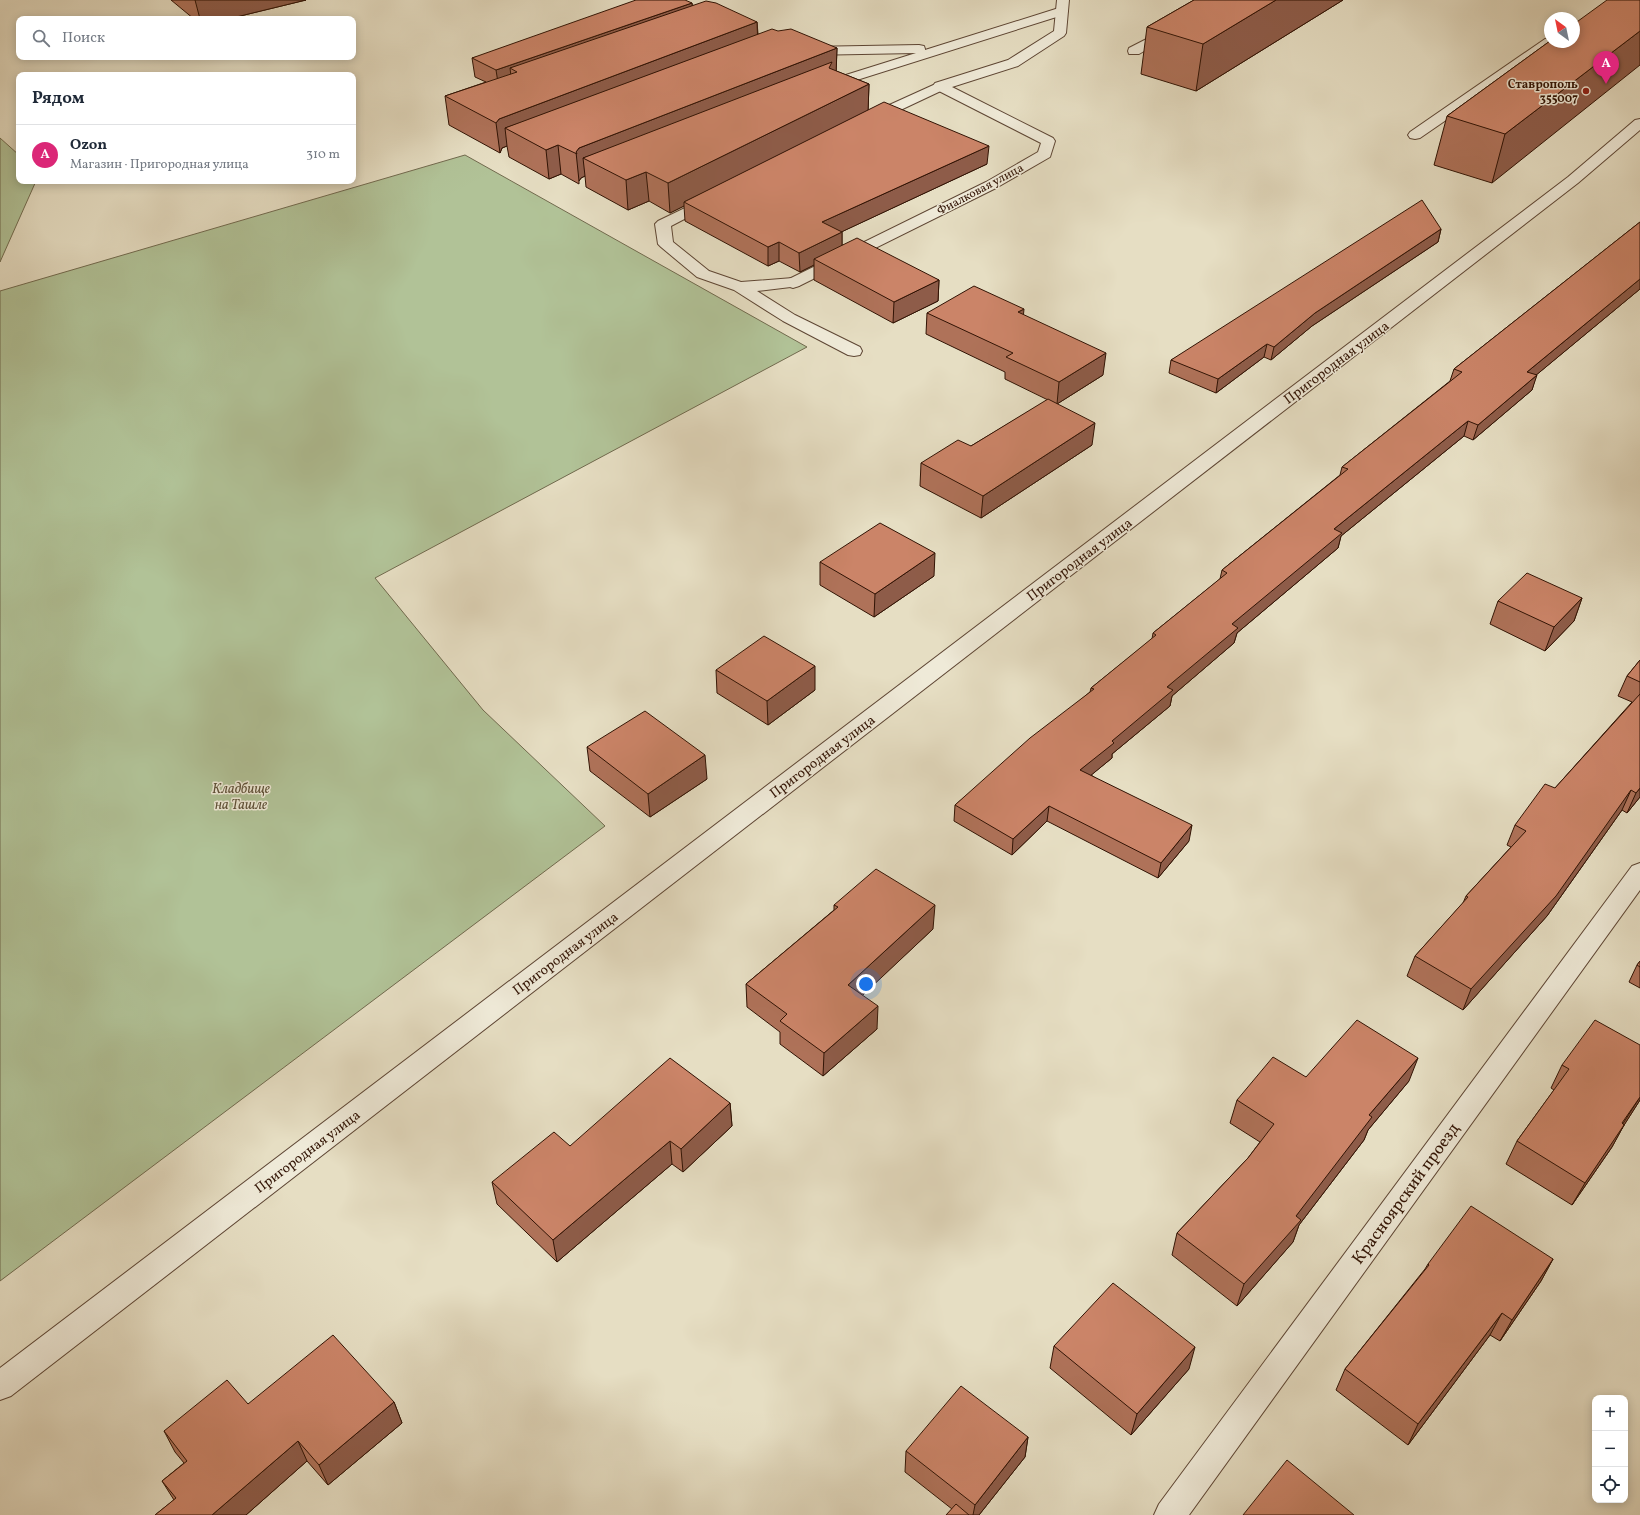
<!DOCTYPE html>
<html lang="ru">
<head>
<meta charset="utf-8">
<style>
	body { margin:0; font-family:Vollkorn,serif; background:#f2f2f3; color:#1f2937 }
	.controls { position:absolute; right:12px; bottom:12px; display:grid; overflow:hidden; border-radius:8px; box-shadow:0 2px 10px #0003 }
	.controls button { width:36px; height:36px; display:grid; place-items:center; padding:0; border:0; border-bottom:1px solid #e0e1e3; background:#fff; color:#1f2937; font:20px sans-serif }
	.compass { position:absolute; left:1544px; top:12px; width:36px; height:36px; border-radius:50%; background:#fff; box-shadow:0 2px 10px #0003; rotate:327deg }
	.you { position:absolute; left:866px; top:984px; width:14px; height:14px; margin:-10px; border:3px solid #fff; border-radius:50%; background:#1a73e8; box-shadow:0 0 0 6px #1a73e833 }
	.badge { display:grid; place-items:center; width:26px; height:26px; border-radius:50%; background:#db2777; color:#fff; font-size:13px; font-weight:700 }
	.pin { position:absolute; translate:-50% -33px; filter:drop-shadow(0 1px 2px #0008) }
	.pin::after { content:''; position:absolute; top:21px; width:14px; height:12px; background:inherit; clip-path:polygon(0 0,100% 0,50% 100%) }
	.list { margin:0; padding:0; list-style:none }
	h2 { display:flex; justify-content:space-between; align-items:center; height:52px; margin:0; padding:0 16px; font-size:17px }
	h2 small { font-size:13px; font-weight:400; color:#747a83 }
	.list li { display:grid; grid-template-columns:26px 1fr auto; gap:12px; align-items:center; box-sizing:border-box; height:60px; padding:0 16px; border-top:1px solid #e0e1e3 }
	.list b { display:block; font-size:15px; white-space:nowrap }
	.list p { margin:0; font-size:13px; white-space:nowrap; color:#747a83 }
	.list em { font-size:13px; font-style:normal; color:#747a83 }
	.icon { flex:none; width:22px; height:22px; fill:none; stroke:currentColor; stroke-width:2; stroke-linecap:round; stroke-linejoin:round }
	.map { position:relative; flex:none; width:1640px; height:1515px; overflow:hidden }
	.search { position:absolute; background:#fff; box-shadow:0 2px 10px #0003; left:16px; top:16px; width:340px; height:44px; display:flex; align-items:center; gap:10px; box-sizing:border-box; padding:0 14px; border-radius:8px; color:#747a83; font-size:15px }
	.panel { position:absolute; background:#fff; box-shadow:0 2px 10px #0003; left:16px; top:72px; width:340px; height:112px; border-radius:8px }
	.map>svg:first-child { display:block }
	.green { fill:#b1c297; stroke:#716a4e }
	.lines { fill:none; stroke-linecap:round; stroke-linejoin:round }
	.lane-casing { stroke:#5e4634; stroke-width:2 }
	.street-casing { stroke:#5e4634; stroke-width:2 }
	.lane { fill:#efead8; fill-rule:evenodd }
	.street { fill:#efead8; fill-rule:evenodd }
	.wall { fill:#af7259; stroke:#311304 }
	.shaded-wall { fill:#8e5c49; stroke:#311304 }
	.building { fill:#cb8468; stroke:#311304 }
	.poi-dot { fill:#8f2418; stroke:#efead8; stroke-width:1.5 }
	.labels { text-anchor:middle; stroke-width:3; stroke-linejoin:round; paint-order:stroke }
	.far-poi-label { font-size:12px; font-weight:bold; fill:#311304; stroke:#efead8; text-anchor:end }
	.far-street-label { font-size:12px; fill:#311304; stroke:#efead8 }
	.street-label { font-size:14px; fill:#311304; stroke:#efead8 }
	.park-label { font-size:14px; font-style:italic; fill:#5e5037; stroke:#efead8 }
	.near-street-label { font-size:17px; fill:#311304; stroke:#efead8 }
</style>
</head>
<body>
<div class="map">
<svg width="1640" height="1515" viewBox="0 0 1640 1515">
	<rect width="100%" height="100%" fill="#e6dec3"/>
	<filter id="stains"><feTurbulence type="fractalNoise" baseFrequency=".005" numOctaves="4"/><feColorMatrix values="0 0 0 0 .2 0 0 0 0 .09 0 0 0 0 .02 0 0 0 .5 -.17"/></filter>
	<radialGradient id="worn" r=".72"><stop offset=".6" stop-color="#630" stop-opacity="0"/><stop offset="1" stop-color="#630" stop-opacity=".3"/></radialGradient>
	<path class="green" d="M 0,138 L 19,155 L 19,181 L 36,181 L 0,262 Z
		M 465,155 L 807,347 L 375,578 L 483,710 L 605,826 L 0,1281 L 0,291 Z"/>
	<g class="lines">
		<defs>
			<path id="lane" d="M 1062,7 L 1066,8 L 1068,11 L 1066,14 L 822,91 L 817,90 L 815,87 L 817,84 L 916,53 L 807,55 L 802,54 L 801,51 L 802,48 L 807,47 L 919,45 L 924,46 L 925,49 L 925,50 Z
				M 1170,27 L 1174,28 L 1176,31 L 1174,34 L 1139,54 L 1129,54 L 1128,51 L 1129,48 Z
				M 1550,38 L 1550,42 L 1556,42 L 1555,45 L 1420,138 L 1415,139 L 1410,138 L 1408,135 L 1410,132 L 1545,39 Z
				M 940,82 L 945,83 L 947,86 L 945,89 L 875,122 L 870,123 L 865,122 L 863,119 L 865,116 Z
				M 710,196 L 715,197 L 717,200 L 715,203 L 671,226 L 673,242 L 709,271 L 741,282 L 793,278 L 799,280 L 801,283 L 799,286 L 757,291 L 795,315 L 860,347 L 862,351 L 860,355 L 854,356 L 848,355 L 783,321 L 734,290 L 697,277 L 661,247 L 658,244 L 655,224 L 658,221 Z"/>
			<path id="street" d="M 1057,0 L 1069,0 L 1066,33 L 1064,36 L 1018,66 L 952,87 L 1053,138 L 1055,141 L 1050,157 L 996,188 L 799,286 L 793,288 L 787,286 L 785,283 L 787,280 L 986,182 L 1038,152 L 1041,143 L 935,89 L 933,86 L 935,83 L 1008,60 L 1054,31 Z
				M 1640,119 L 1640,130 L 1578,183 L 11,1396 L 0,1400 L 0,1368 L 1568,177 L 1635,120 Z
				M 1640,863 L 1640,890 L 1189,1515 L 1154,1515 L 1159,1504 L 1632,866 Z"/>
		</defs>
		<use href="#lane" class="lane-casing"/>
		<use href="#street" class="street-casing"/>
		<use href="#lane" class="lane"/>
		<use href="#street" class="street"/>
	</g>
	<path class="wall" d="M 171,0 L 306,0 L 228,19 L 194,19 Z
		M 1194,0 L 1343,0 L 1196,91 L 1141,74 L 1147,27 Z
		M 692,3 L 692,5 L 757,22 L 758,34 L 837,48 L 836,71 L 869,84 L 868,110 L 987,164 L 841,232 L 842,232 L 842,245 L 939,280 L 938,301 L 893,323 L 814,280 L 814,265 L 800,272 L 779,261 L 768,266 L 685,221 L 684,206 L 670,213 L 649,201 L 628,210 L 586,187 L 585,176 L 581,178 L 579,181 L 579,184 L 561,174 L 549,179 L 509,157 L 507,146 L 502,148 L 500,153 L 449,125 L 445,96 L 486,82 L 475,77 L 472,58 Z
		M 1550,41 L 1492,183 L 1434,165 L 1447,116 Z
		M 1640,222 L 1640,289 L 1536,375 L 1532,390 L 1473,440 L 1464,436 L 1341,536 L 1338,548 L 1237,633 L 1234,643 L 1172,696 L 1170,706 L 1112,754 L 1112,758 L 1091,775 L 1189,841 L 1158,878 L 1047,821 L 1012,855 L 954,821 L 955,805 L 1090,692 L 1091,688 L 1152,639 L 1153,633 L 1220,579 L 1222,570 L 1340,475 L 1342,467 L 1450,381 L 1454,369 Z
		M 1441,229 L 1438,242 L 1312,326 L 1271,360 L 1264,357 L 1216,393 L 1169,373 L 1171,360 Z
		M 927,313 L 1023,315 L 1103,375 L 1057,404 L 1092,445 L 981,518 L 920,486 L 921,463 L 971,446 L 1048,400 L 1005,379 L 1005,372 L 926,334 Z
		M 820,562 L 934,576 L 874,617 L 820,585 Z
		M 1582,598 L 1574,621 L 1545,651 L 1490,624 L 1498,601 Z
		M 1640,660 L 1640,797 L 1627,813 L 1622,810 L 1547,916 L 1463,1010 L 1407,976 L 1415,956 L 1463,903 L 1466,896 L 1511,847 L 1507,845 L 1515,825 L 1555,788 L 1632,702 L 1618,696 L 1627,676 Z
		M 716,670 L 815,690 L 768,725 L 717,693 Z
		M 587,747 L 707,779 L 650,817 L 590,771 Z
		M 834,905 L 933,929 L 862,995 L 877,1029 L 823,1076 L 780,1044 L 780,1032 L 747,1007 L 746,984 L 834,910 Z
		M 1640,961 L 1640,988 L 1629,982 L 1637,965 Z
		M 1562,1065 L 1640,1100 L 1624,1125 L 1612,1147 L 1572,1205 L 1506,1164 L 1517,1141 L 1554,1090 L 1551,1088 Z
		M 1306,1077 L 1409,1081 L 1368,1130 L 1364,1140 L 1299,1225 L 1293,1242 L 1237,1306 L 1172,1255 L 1177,1233 L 1248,1158 L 1260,1142 L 1230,1123 L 1237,1100 Z
		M 730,1103 L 732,1126 L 683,1172 L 672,1164 L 557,1262 L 497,1204 L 492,1182 L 570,1146 Z
		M 1553,1259 L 1541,1281 L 1500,1341 L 1490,1335 L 1408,1445 L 1336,1390 L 1345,1369 L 1425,1269 L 1428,1264 Z
		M 1054,1346 L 1189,1369 L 1131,1435 L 1050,1368 Z
		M 394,1402 L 402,1423 L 328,1485 L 307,1461 L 246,1515 L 155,1515 L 174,1500 L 162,1481 L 184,1463 L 175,1452 L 164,1431 L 248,1404 Z
		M 1028,1437 L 1025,1457 L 979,1515 L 946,1515 L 952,1509 L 905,1472 L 906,1451 Z"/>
	<path class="shaded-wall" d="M 195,0 L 306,0 L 228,19 L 200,19 Z
		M 1276,0 L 1343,0 L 1196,91 L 1203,44 Z
		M 692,3 L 693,21 L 510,68 L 512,85 L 499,89 L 496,70 Z
		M 757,22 L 758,49 L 505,128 L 507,146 L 502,148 L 500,153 L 496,123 L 499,119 Z
		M 1640,31 L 1640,65 L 1492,183 L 1505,134 Z
		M 837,48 L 836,76 L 583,158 L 585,176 L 581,178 L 579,181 L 576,152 L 579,148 Z
		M 869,84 L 868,113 L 684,202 L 684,206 L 670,213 L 668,183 Z
		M 558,145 L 561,174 L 549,179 L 546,150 Z
		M 989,146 L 987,164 L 822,241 L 822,222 Z
		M 646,172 L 649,201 L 628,210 L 626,180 Z
		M 1441,229 L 1438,242 L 1312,326 L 1271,360 L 1274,347 L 1315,313 Z
		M 842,232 L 842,251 L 814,259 L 814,265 L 800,272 L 799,253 Z
		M 779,242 L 779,261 L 768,266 L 768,247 Z
		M 1640,279 L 1640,289 L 1523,386 L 1527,372 Z
		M 939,280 L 938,301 L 893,323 L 894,302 Z
		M 1024,309 L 1022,330 L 1018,312 Z
		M 1267,344 L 1264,357 L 1216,393 L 1218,379 Z
		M 1106,353 L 1103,375 L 1057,404 L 1059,382 Z
		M 1537,375 L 1532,390 L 1473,440 L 1478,425 Z
		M 1468,421 L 1464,436 L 1341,536 L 1338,548 L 1237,633 L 1234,643 L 1172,696 L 1170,706 L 1112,754 L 1112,758 L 1078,786 L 1080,770 L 1112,741 L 1232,624 L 1334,529 Z
		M 1095,423 L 1092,445 L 981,518 L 983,496 Z
		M 935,553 L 934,576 L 874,617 L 875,594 Z
		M 1582,598 L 1574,621 L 1545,651 L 1554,627 Z
		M 815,666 L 815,690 L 768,725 L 767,701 Z
		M 705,755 L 707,779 L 650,817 L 648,794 Z
		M 1640,788 L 1640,797 L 1627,813 L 1636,793 Z
		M 1631,790 L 1622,810 L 1547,916 L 1463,1010 L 1471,989 Z
		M 1049,806 L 1047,821 L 1012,855 L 1013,839 Z
		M 1192,825 L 1189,841 L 1158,878 L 1161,863 Z
		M 935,905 L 933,929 L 848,1009 L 848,985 Z
		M 878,1006 L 877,1029 L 823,1076 L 824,1053 Z
		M 1418,1058 L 1409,1081 L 1368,1130 L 1364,1140 L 1299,1225 L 1293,1242 L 1237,1306 L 1244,1284 L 1296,1216 L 1369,1115 Z
		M 1640,1097 L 1640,1100 L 1621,1130 L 1624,1125 L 1612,1147 L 1572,1205 L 1585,1183 Z
		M 730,1103 L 732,1126 L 683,1172 L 681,1149 Z
		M 670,1141 L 672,1164 L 557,1262 L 553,1240 Z
		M 1553,1259 L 1541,1281 L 1500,1341 L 1512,1320 Z
		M 1502,1313 L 1490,1335 L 1408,1445 L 1418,1424 Z
		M 1195,1347 L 1189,1369 L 1131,1435 L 1137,1414 Z
		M 394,1402 L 402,1423 L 328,1485 L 319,1465 Z
		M 1028,1437 L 1025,1457 L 979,1515 L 973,1515 L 975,1505 Z
		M 298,1441 L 307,1461 L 246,1515 L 212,1515 Z"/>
	<path class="building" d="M 636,0 L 685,0 L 692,3 L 496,70 L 472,58 Z
		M 1194,0 L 1276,0 L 1203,44 L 1147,27 Z
		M 1607,0 L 1640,0 L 1640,31 L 1505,134 L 1447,116 L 1550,41 L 1550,42 L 1574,42 L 1574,24 Z
		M 706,1 L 716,3 L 757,22 L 499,119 L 496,123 L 445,96 L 517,72 L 510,68 Z
		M 772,29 L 778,31 L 791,29 L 837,48 L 579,148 L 576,152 L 577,154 L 558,145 L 546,150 L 505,128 Z
		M 832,62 L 829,68 L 869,84 L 668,183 L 646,172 L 626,180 L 583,158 Z
		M 884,102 L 989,146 L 822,222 L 842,232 L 799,253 L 779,242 L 768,247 L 684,202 Z
		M 1422,200 L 1441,229 L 1315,313 L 1274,347 L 1267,344 L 1218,379 L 1171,360 Z
		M 1640,222 L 1640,279 L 1527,372 L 1537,375 L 1478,425 L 1468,421 L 1334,529 L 1342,533 L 1232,624 L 1238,628 L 1167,687 L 1173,690 L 1112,741 L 1114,743 L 1080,770 L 1192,825 L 1161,863 L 1049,806 L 1013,839 L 955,805 L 1030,738 L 1094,689 L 1091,688 L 1156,635 L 1153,633 L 1227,573 L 1222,570 L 1348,469 L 1342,467 L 1462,372 L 1454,369 Z
		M 857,238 L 939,280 L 894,302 L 814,259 Z
		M 974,286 L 1024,309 L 1018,312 L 1106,353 L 1059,382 L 1006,357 L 1013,353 L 927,313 Z
		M 1048,399 L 1095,423 L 983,496 L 921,463 L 958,440 L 971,446 Z
		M 880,523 L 935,553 L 875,594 L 820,562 Z
		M 1527,573 L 1582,598 L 1554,627 L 1498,601 Z
		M 764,636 L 815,666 L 767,701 L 716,670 Z
		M 1640,660 L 1640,682 L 1627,676 Z
		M 1640,694 L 1640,788 L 1636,793 L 1631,790 L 1556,896 L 1471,989 L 1415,956 L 1468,897 L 1466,896 L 1526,831 L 1515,825 L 1545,784 L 1555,788 Z
		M 645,711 L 705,755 L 648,794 L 587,747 Z
		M 876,869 L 935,905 L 848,985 L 878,1006 L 824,1053 L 780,1021 L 787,1014 L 746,984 L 838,907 L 834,905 Z
		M 1640,961 L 1640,967 L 1637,965 Z
		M 1357,1020 L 1418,1058 L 1369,1115 L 1372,1117 L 1296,1216 L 1301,1220 L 1244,1284 L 1177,1233 L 1248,1158 L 1274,1124 L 1237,1100 L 1273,1057 L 1306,1077 Z
		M 1595,1020 L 1640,1045 L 1640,1097 L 1622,1123 L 1624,1125 L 1585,1183 L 1517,1141 L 1569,1069 L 1562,1065 Z
		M 670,1058 L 730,1103 L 681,1149 L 670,1141 L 553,1240 L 492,1182 L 554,1132 L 570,1146 Z
		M 1471,1206 L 1553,1259 L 1512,1320 L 1502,1313 L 1418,1424 L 1345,1369 L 1429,1265 L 1428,1264 Z
		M 1113,1283 L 1195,1347 L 1137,1414 L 1054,1346 Z
		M 333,1335 L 394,1402 L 319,1465 L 298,1441 L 212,1515 L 155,1515 L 176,1498 L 162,1481 L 187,1461 L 164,1431 L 227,1380 L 248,1404 Z
		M 961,1386 L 1028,1437 L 975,1505 L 906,1451 Z
		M 1287,1460 L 1354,1515 L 1243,1515 Z
		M 956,1504 L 969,1515 L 946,1515 Z"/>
	<circle class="poi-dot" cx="1586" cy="91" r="4"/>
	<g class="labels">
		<g class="far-poi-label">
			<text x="1578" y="88">Ставрополь<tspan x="1578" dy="14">355007</tspan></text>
		</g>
		<g class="far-street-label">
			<text transform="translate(980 189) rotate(-28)" y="4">Фиалковая улица</text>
		</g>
		<g class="street-label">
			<text transform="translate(1336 362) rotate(-37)" y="5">Пригородная улица</text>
			<text transform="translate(1079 559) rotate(-37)" y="5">Пригородная улица</text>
			<text transform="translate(822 756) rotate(-37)" y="5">Пригородная улица</text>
			<text transform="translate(565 953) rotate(-37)" y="5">Пригородная улица</text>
			<text transform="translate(307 1151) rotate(-37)" y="5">Пригородная улица</text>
		</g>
		<g class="park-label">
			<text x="241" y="793">Кладбище<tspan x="241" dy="16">на Ташле</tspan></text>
		</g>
		<g class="near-street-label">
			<text transform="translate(1405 1193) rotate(-54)" y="6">Красноярский проезд</text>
		</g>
	</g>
	<rect width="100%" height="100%" filter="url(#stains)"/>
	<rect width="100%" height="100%" fill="url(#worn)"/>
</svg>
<div class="controls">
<button>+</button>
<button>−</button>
<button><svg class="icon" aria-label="locate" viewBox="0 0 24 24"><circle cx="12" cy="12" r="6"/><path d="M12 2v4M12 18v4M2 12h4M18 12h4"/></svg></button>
</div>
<svg class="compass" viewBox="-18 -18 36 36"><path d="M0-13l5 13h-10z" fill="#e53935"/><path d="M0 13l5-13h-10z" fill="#747a83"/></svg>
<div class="you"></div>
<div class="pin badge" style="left:1606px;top:84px">A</div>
<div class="search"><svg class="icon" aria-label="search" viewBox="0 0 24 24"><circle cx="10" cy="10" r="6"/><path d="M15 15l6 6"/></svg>Поиск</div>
<section class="panel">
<h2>Рядом<small></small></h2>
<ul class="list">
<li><span class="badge">A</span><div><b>Ozon</b><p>Магазин · Пригородная улица</p></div><em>310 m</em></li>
</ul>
</section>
</div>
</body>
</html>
